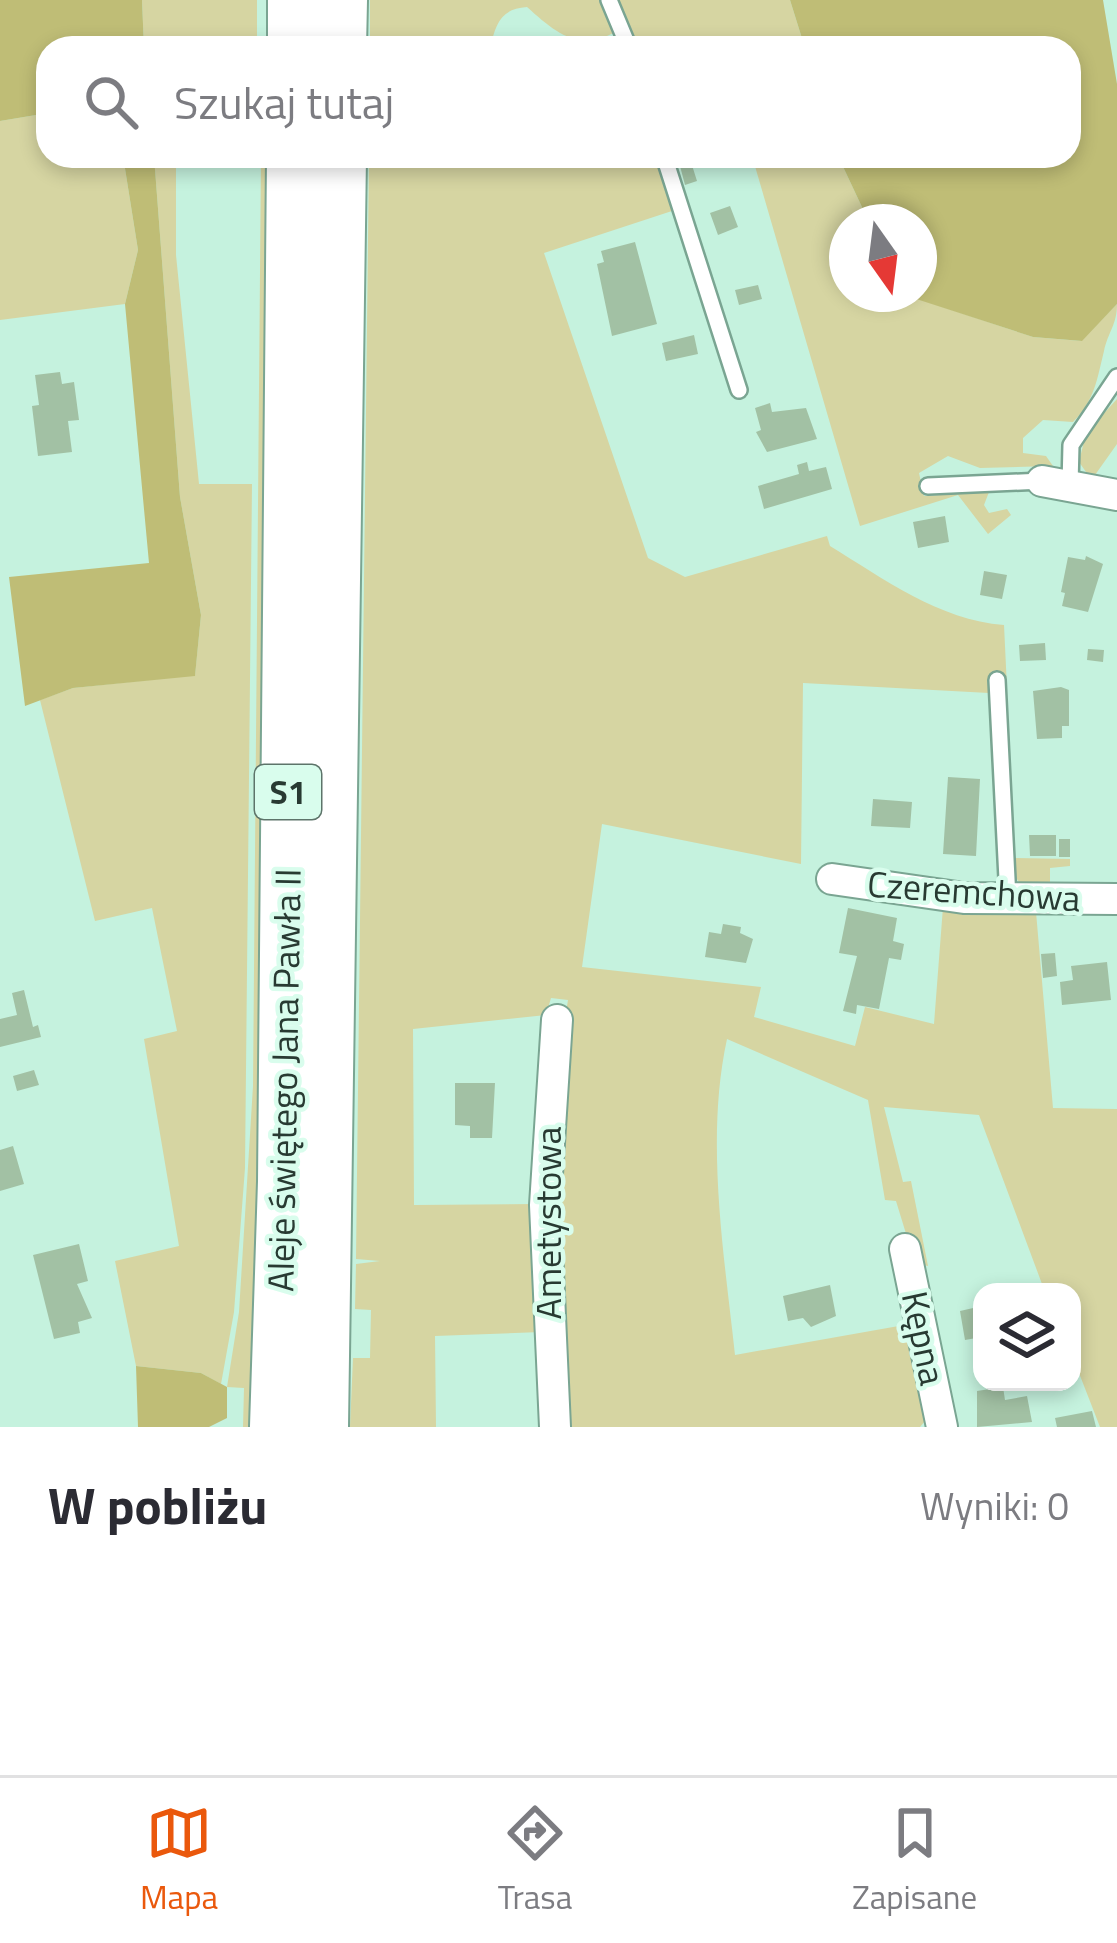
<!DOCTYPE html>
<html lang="pl">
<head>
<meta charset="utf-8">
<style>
	body { margin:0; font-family:"Titillium Web",sans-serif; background:#f7f7f7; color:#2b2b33 }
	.controls { position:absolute; right:36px; bottom:36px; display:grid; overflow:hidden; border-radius:24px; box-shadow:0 6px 18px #0003 }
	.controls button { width:108px; height:108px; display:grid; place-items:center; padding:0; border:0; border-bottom:3px solid #e1e1e2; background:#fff; color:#2b2b33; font:60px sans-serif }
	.compass { position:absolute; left:829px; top:204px; width:108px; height:108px; border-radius:50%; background:#fff; box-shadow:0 6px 18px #0003; rotate:166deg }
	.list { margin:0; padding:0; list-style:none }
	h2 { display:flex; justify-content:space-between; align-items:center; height:156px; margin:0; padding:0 48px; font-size:51px }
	h2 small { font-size:39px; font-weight:400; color:#7c7c81 }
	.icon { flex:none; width:66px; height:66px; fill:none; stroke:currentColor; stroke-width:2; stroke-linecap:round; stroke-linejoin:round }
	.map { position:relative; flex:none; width:1117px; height:1427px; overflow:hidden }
	.search { position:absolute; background:#fff; box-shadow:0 6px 18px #0003; left:36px; right:36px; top:36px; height:132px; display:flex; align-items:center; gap:30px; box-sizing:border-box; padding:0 42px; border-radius:36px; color:#7c7c81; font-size:45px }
	.sheet { height:348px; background:#fff }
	nav { display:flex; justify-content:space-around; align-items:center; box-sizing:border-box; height:168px; border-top:3px solid #e1e1e2; background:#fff; font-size:33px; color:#7c7c81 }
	nav a { display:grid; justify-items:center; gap:6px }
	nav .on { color:#ea580c }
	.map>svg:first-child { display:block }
	.green { fill:#d6d5a2 }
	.forest { fill:#bfbd76 }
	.building { fill:#a2c1a4 }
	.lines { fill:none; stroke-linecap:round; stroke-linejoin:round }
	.lane-casing { stroke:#7aa592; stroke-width:20 }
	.street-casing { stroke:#7aa592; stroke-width:34 }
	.highway-casing { stroke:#7aa592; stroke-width:58 }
	.lane { stroke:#fff; stroke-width:15 }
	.street { stroke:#fff; stroke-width:30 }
	.highway { stroke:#fff; stroke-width:54 }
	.labels { text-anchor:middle; stroke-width:9; stroke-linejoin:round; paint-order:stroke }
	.shield { fill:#d9fded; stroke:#5d746a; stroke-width:3 }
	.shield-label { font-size:33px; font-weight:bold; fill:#283a32 }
	.street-label { font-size:36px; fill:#283a32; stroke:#d9fded }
</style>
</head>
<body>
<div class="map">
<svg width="1117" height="1427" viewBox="0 0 1117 1427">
	<rect width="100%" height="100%" fill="#c5f2de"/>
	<path class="green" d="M 142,0 L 257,0 L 257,48 L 144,48 Z
		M 370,0 L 602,0 L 617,31 C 579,53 556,33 527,7 C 500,9 496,24 490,48 L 370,48 Z
		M 614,0 L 790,0 L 805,48 L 634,48 Z
		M 48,113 L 48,156 L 123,156 L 138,250 L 125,304 L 0,320 L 0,121 Z
		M 154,156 L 176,156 L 176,255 L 199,484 L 252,484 L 245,1168 L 234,1312 L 221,1384 L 201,1373 L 136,1366 L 115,1261 L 179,1246 L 144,1039 L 177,1031 L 152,908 L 95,921 L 40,700 L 73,688 L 195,675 L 201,615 L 180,497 Z
		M 261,156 L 272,156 L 262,1182 L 253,1427 L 243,1427 L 244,1388 L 227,1387 L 239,1312 L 253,1086 Z
		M 369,156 L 658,156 L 675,210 L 544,253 L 648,558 L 685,577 L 827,536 L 830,546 C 884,579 939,620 1004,625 L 1007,688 L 999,674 L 990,676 L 989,693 L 803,683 L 801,864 L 602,824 L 582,967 L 761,987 L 754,1017 L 855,1046 L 865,1007 L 934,1024 L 943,907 L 1036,912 L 1053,1108 L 1117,1109 L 1117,1427 L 1100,1427 L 1072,1355 L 1072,1292 L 1045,1292 L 979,1115 L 884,1107 L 903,1182 L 911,1181 L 928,1266 L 915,1263 L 896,1201 L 885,1200 L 868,1100 L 727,1039 C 705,1140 724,1253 735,1355 L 910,1324 L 930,1415 L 920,1427 L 561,1427 L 556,1073 L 568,1000 L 551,998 L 546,1015 L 413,1029 L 414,1205 L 538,1204 L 541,1332 L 435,1336 L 436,1427 L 350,1427 L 353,1358 L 370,1358 L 371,1310 L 355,1309 L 356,1264 L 380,1261 L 356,1259 Z
		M 752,156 L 838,156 L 869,222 L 847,222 L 847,294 L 904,294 L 1033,337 L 1081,341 L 1117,304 C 1117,325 1108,332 1104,351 C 1097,379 1095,400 1073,422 L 1043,420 L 1023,438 L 1023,453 L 1046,456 L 1053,466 L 980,468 L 948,456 L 919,473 L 924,496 L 989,492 L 984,505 L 989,513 L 1007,509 L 1011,515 L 988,534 L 958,495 L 860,526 Z
		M 1117,399 L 1117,444 L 1095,475 L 1117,480 L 1117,485 L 1091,479 L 1079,462 L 1086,433 Z
		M 1009,751 L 1014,858 L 1070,859 L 1070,866 L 1050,868 L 1050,893 L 1021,885 L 1015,876 L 1005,753 Z"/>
	<path class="forest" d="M 0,0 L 142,0 L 144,48 L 48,48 L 48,113 L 0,121 Z
		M 790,0 L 1103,0 L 1117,84 L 1117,304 L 1082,341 L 1033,337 L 904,295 L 919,294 L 919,222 L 869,222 L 838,156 L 1069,156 L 1069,48 L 805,48 Z
		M 123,156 L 154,156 L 180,497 L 201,615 L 195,676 L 73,688 L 25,706 L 9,577 L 149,563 L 125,304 L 138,250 Z
		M 136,1366 L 201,1373 L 227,1387 L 227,1418 L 209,1427 L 138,1427 Z"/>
	<path class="building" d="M 691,162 L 697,181 L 685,185 L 680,166 Z
		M 730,206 L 738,227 L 718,235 L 710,213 Z
		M 635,242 L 657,324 L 612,336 L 597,264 L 604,262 L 601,251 Z
		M 758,285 L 762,299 L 739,305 L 735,290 Z
		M 694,335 L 698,354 L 666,361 L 662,343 Z
		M 60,372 L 62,384 L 74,382 L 79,420 L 68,421 L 72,452 L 38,456 L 32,406 L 39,405 L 35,375 Z
		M 770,403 L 772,412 L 806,408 L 817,439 L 767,452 L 756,432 L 761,430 L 755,408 Z
		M 807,462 L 809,471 L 826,467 L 832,489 L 764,509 L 758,486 L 799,474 L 797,465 Z
		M 945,516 L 949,542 L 918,548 L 913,522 Z
		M 1086,556 L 1103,564 L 1088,612 L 1062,606 L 1065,593 L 1061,592 L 1068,557 L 1085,560 Z
		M 984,571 L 1007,575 L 1002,599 L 980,595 Z
		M 1045,643 L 1046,660 L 1020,661 L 1019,645 Z
		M 1088,649 L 1104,650 L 1103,662 L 1087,660 Z
		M 1061,687 L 1069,690 L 1069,726 L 1062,726 L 1062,738 L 1037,739 L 1033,691 Z
		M 948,777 L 980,779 L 976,856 L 943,854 Z
		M 873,799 L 912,802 L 910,828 L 871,826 Z
		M 1029,835 L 1056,835 L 1056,856 L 1030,856 Z
		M 1059,839 L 1070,839 L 1070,857 L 1059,857 Z
		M 848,908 L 897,918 L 893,941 L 904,944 L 901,960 L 889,958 L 879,1009 L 857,1005 L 856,1014 L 843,1011 L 857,956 L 839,953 Z
		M 723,924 L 741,927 L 740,933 L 753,939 L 746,963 L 705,957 L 709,932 L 721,934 Z
		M 1055,953 L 1057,976 L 1043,978 L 1041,954 Z
		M 1107,962 L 1111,1000 L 1062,1005 L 1060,982 L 1073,980 L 1071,966 Z
		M 24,990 L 33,1027 L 38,1025 L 41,1037 L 0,1047 L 0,1019 L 17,1015 L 12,993 Z
		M 34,1070 L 39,1085 L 17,1091 L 13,1076 Z
		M 455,1083 L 495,1083 L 492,1138 L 470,1138 L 470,1126 L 455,1125 Z
		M 13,1146 L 24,1184 L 0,1191 L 0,1150 Z
		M 79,1244 L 88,1281 L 77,1284 L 92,1318 L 78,1322 L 80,1333 L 54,1339 L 33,1255 Z
		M 830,1285 L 836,1316 L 811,1327 L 803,1318 L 788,1321 L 783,1296 Z
		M 982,1306 L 982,1337 L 965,1340 L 960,1311 Z
		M 1003,1387 L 1005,1400 L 1027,1396 L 1032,1422 L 977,1427 L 977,1391 Z
		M 1092,1411 L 1096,1427 L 1057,1427 L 1055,1418 Z"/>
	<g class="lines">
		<defs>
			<path id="lane" d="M 609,0 L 629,48
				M 664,156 L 739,390
				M 1070,485 L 1071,445 L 1117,377
				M 928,486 L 1042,481
				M 997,680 L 1008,899"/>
			<path id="street" d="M 1042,481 L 1117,495
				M 832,879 L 964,898 L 1117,899
				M 905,1249 L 942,1427
				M 555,1427 L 545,1205 L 557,1020"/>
			<path id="highway" d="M 295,48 L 295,0
				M 339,48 L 340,0
				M 277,1427 L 285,1182 L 294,156
				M 321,1427 L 339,156"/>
		</defs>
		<use href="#lane" class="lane-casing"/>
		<use href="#street" class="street-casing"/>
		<use href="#highway" class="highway-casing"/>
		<use href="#lane" class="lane"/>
		<use href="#street" class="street"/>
		<use href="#highway" class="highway"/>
	</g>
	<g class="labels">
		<rect class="shield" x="255" y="765" width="66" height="54" rx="9"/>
		<g class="shield-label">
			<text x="288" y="804">S1</text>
		</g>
		<g class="street-label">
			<text transform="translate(974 891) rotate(4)" y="13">Czeremchowa</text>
			<text transform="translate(284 1080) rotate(-89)" y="13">Aleje świętego Jana Pawła II</text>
			<text transform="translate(548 1223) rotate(-90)" y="13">Ametystowa</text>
			<text transform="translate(924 1338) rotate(78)" y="13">Kępna</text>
		</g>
	</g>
</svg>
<div class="controls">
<button><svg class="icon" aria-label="layers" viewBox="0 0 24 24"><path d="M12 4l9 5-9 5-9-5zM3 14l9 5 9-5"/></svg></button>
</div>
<svg class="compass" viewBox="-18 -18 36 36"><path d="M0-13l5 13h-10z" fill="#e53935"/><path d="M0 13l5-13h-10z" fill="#7c7c81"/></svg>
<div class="search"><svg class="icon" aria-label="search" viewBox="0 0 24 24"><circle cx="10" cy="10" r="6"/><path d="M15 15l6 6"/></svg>Szukaj tutaj</div>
</div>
<section class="sheet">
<h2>W pobliżu<small>Wyniki: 0</small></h2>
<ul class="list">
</ul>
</section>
<nav>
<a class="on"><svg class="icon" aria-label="map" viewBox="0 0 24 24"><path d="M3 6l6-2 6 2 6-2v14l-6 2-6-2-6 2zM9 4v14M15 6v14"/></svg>Mapa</a>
<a><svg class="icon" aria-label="directions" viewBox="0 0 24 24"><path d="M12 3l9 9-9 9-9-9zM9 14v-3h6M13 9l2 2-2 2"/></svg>Trasa</a>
<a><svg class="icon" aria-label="saved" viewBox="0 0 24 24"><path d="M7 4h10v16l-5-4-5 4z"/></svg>Zapisane</a>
</nav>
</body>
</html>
